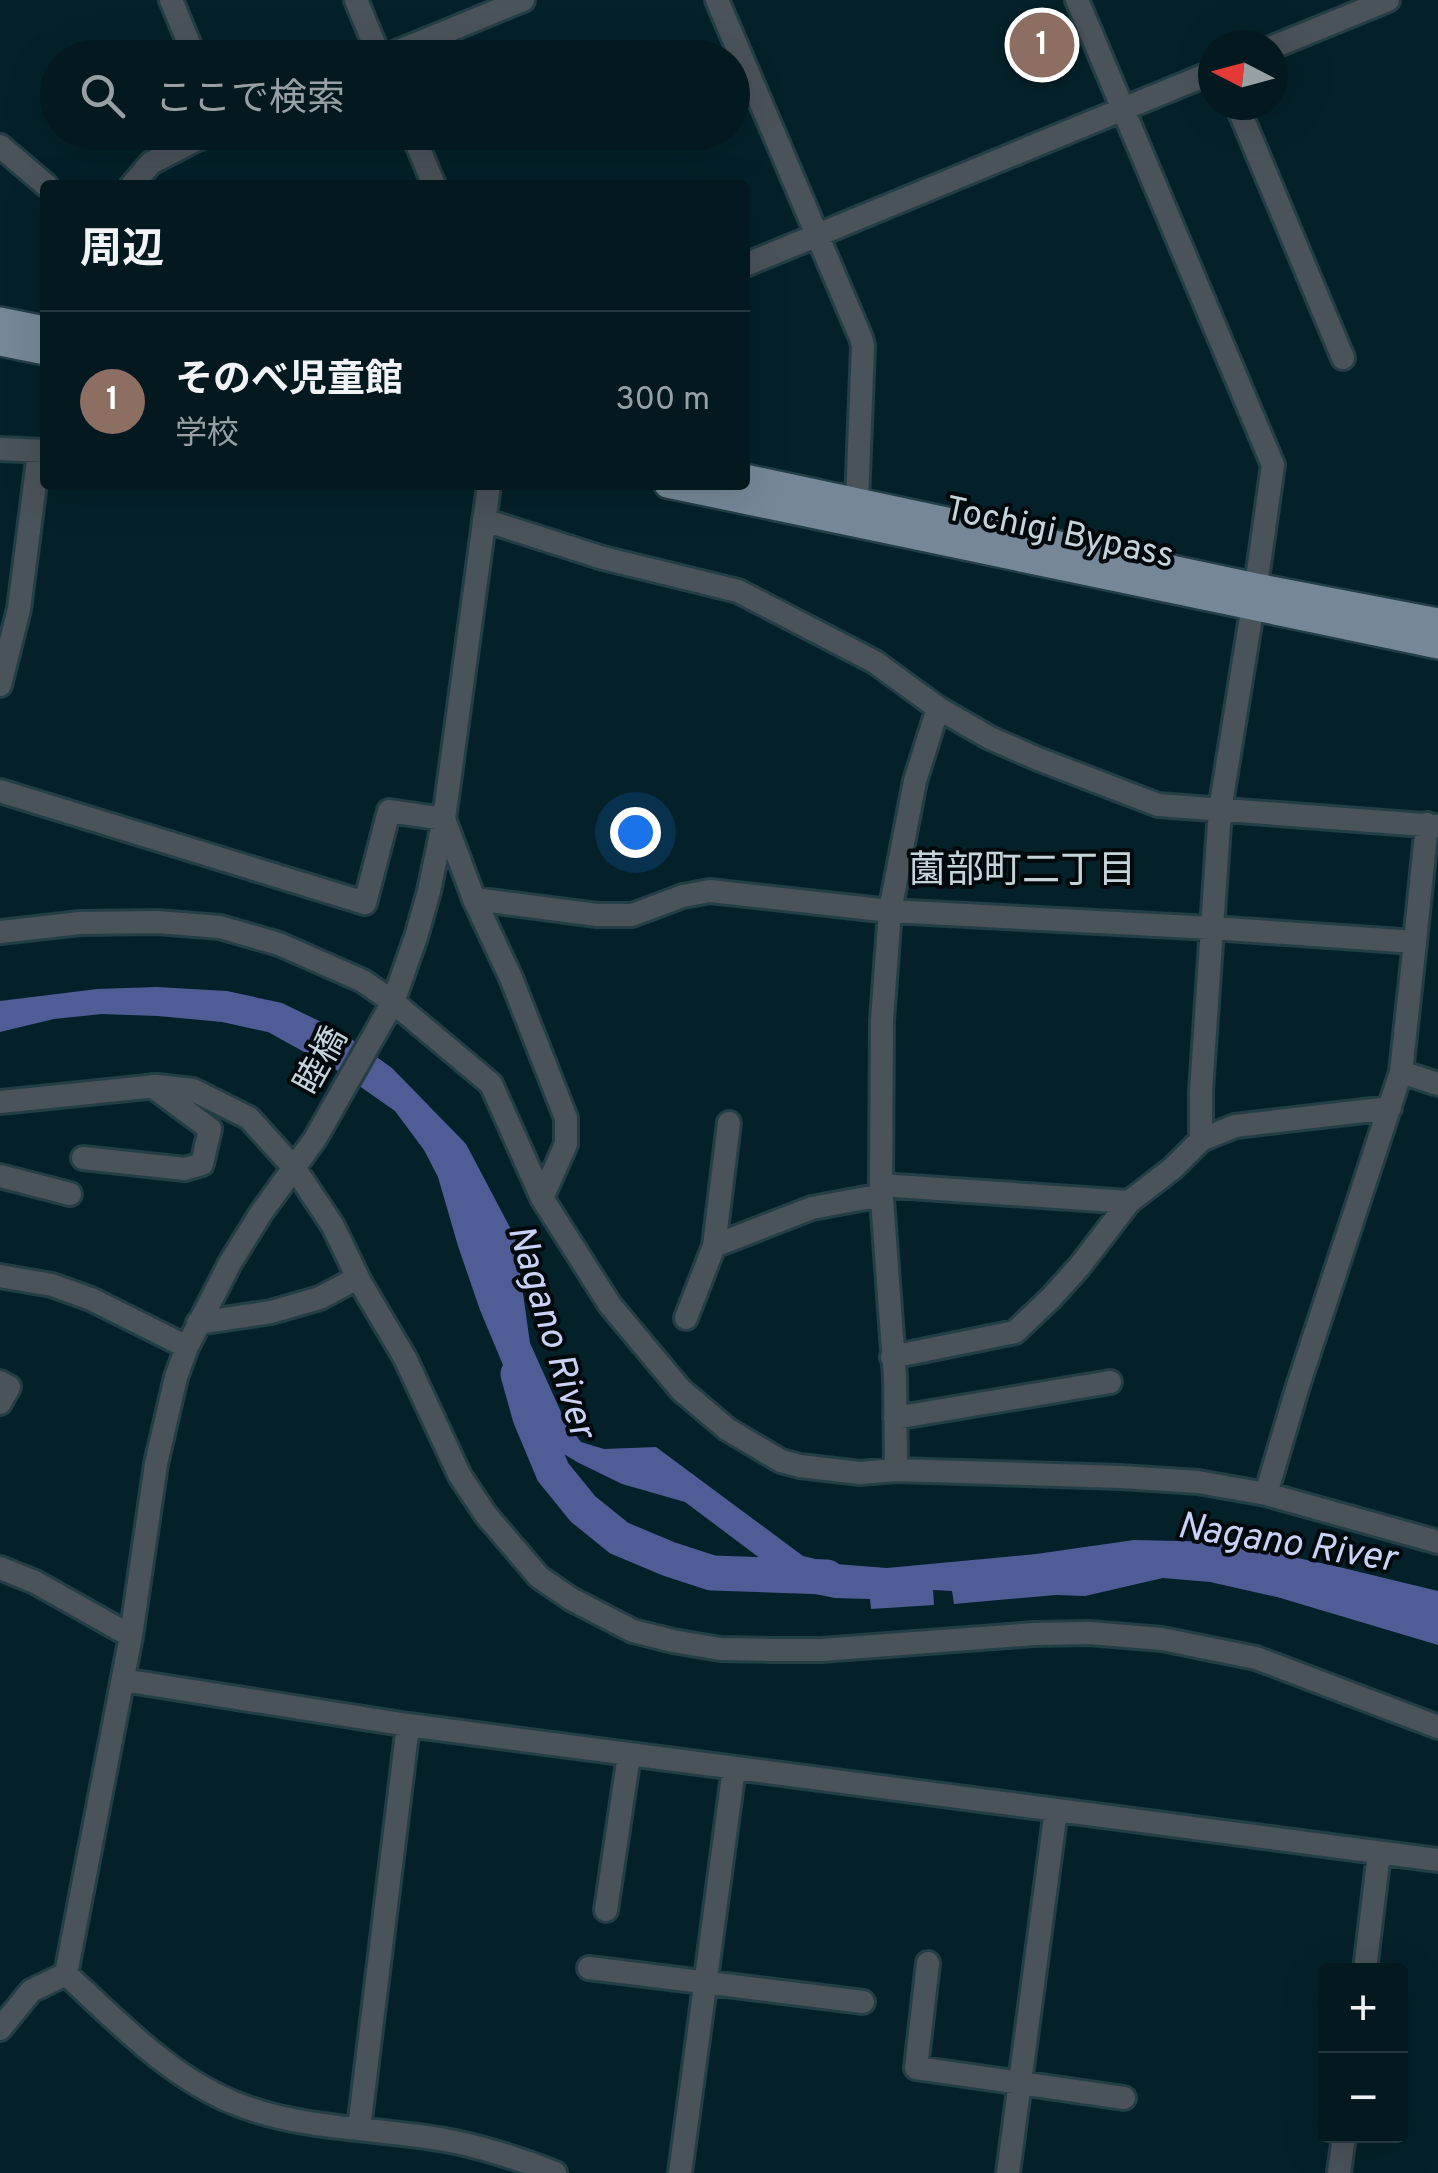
<!DOCTYPE html>
<html lang="ja">
<head>
<meta charset="utf-8">
<style>
	body { margin:0; font-family:Overpass,"Noto Sans JP",sans-serif; background:#0d2228; color:#f1f3f6 }
	.controls { position:absolute; right:30px; bottom:30px; display:grid; overflow:hidden; border-radius:10px; box-shadow:0 10px 40px #0002 }
	.controls button { width:90px; height:90px; display:grid; place-items:center; padding:0; border:0; border-bottom:2px solid #24383d; background:#03191f; color:#f1f3f6; font:50px sans-serif }
	.compass { position:absolute; left:1198px; top:30px; width:90px; height:90px; border-radius:50%; background:#03191f; box-shadow:0 10px 40px #0002; rotate:276deg }
	.you { position:absolute; left:635px; top:832px; width:35px; height:35px; margin:-25px; border:8px solid #fff; border-radius:50%; background:#1a73e8; box-shadow:0 0 0 15px #1a73e833 }
	.badge { display:grid; place-items:center; width:65px; height:65px; border-radius:50%; background:#e5ad35; color:#fff; font-size:32px; font-weight:700 }
	.pin { position:absolute; translate:-50% -50%; border:5px solid #fff; box-shadow:0 2px 10px #0006 }
	.list { margin:0; padding:0; list-style:none }
	h2 { display:flex; justify-content:space-between; align-items:center; height:130px; margin:0; padding:0 40px; font-size:42px }
	h2 small { font-size:32px; font-weight:400; color:#97a0a4 }
	.list li { display:grid; grid-template-columns:65px 1fr auto; gap:30px; align-items:center; box-sizing:border-box; height:180px; padding:0 40px; border-top:2px solid #24383d }
	.list b { display:block; font-size:38px; white-space:nowrap }
	.list p { margin:0; font-size:32px; white-space:nowrap; color:#97a0a4 }
	.list em { font-size:32px; font-style:normal; color:#97a0a4 }
	.icon { flex:none; width:55px; height:55px; fill:none; stroke:currentColor; stroke-width:2; stroke-linecap:round; stroke-linejoin:round }
	.map { position:relative; flex:none; width:1438px; height:2173px; overflow:hidden }
	.search { position:absolute; background:#03191f; box-shadow:0 10px 40px #0002; left:40px; top:40px; width:710px; height:110px; display:flex; align-items:center; gap:25px; box-sizing:border-box; padding:0 35px; border-radius:55px; color:#97a0a4; font-size:38px }
	.panel { position:absolute; background:#03191f; box-shadow:0 10px 40px #0002; left:40px; top:180px; width:710px; height:310px; border-radius:10px }
	.map>svg:first-child { display:block }
	.water { fill:#505c96 }
	.lines { fill:none; stroke-linecap:round; stroke-linejoin:round }
	.river { stroke:#505c96; stroke-width:35 }
	.minor-casing { stroke:#233e45; stroke-width:28 }
	.major-casing { stroke:#233e45; stroke-width:30 }
	.minor { stroke:#4a525a; stroke-width:22 }
	.major { stroke:#768898; stroke-width:25 }
	.labels { text-anchor:middle; stroke-width:8; stroke-linejoin:round; paint-order:stroke }
	.street-label { font-size:35px; fill:#c5d4da; stroke:#02090c }
	.neighbourhood-label { font-size:38px; fill:#c5d4da; stroke:#02090c }
	.water-label { font-size:38px; font-style:italic; fill:#c9d2f5; stroke:#02090c }
</style>
</head>
<body>
<div class="map">
<svg width="1438" height="2173" viewBox="0 0 1438 2173">
	<rect width="100%" height="100%" fill="#042129"/>
	<path class="water" d="M 157,987 L 227,991 L 282,1003 L 340,1031 L 392,1068 L 466,1144 L 515,1237 L 530,1343 L 565,1421 L 581,1442 L 604,1449 L 656,1447 L 803,1556 L 836,1564 L 887,1568 L 1036,1554 L 1134,1540 L 1224,1542 L 1339,1567 L 1438,1591 L 1438,1645 L 1277,1597 L 1210,1582 L 1163,1578 L 1085,1596 L 1056,1595 L 954,1604 L 952,1591 L 933,1590 L 934,1605 L 871,1609 L 870,1599 L 835,1598 L 805,1592 L 685,1502 L 622,1484 L 577,1462 L 546,1443 L 513,1389 L 480,1310 L 458,1246 L 438,1177 L 424,1150 L 395,1111 L 335,1069 L 268,1032 L 222,1022 L 158,1016 L 102,1014 L 54,1019 L 0,1032 L 0,1001 L 97,989 Z"/>
	<g class="lines">
		<path class="river" d="M 518,1374 L 530,1417 L 553,1472 L 583,1509 L 619,1538 L 669,1559 L 712,1573 L 827,1577"/>
		<defs>
			<path id="minor" d="M 171,0 L 195,58
				M 356,0 L 380,58
				M 717,0 L 861,338 L 863,346 L 857,501
				M 1077,0 L 1273,465 L 1256,586 L 1220,810 L 1201,1091 L 1201,1140
				M 1273,47 L 1388,0
				M 382,58 L 523,0
				M 1237,105 L 1343,358
				M 412,132 L 434,185
				M 0,146 L 46,185
				M 132,185 L 151,163 L 211,132
				M 745,265 L 1213,72
				M 0,449 L 45,451
				M 484,520 L 603,558 L 738,591 L 875,662 L 938,708 L 990,738 L 1038,759 L 1158,805 L 1438,826
				M 0,685 L 19,609 L 39,452
				M 0,791 L 365,903 L 389,811 L 444,819 L 474,899 L 511,978 L 566,1118 L 566,1144 L 542,1198
				M 474,899 L 597,915 L 632,915 L 683,896 L 710,891 L 890,911 L 1212,928 L 1415,942 L 1427,824
				M 0,932 L 80,923 L 157,922 L 220,927 L 279,944 L 363,981 L 393,1002 L 491,1084 L 542,1198 L 610,1305 L 681,1390 L 727,1429 L 781,1461 L 800,1466 L 860,1473 L 896,1470 L 1121,1477 L 1198,1482 L 1266,1494 L 1438,1542
				M 1401,1072 L 1438,1084
				M 0,1102 L 157,1086 L 193,1090 L 249,1118 L 295,1169 L 333,1226 L 360,1282 L 405,1358 L 460,1476 L 486,1515 L 539,1577 L 571,1599 L 633,1631 L 673,1641 L 720,1649 L 771,1650 L 821,1650 L 1034,1634 L 1089,1633 L 1162,1639 L 1256,1658 L 1438,1727
				M 83,1158 L 185,1169 L 202,1164 L 210,1129 L 152,1086
				M 0,1176 L 70,1194
				M 881,1185 L 1129,1202
				M 714,1246 L 729,1123
				M 0,1276 L 52,1285 L 91,1299 L 187,1347
				M 686,1318 L 714,1246 L 812,1208 L 882,1195
				M 198,1323 L 271,1312 L 320,1298 L 357,1278
				M 892,1357 L 1015,1332 L 1051,1298 L 1079,1267 L 1129,1202 L 1173,1168 L 1201,1140 L 1235,1126 L 1390,1108
				M 0,1382 L 9,1387 L 0,1403
				M 895,1418 L 1110,1382
				M 896,1470 L 895,1378 L 881,1185 L 882,1020 L 890,911 L 915,781 L 938,708
				M 1266,1494 L 1297,1389 L 1401,1072 L 1415,942
				M 0,1568 L 35,1582 L 131,1636
				M 123,1680 L 408,1725 L 1438,1860
				M 606,1910 L 629,1755
				M 928,1963 L 916,2068 L 1124,2098
				M 589,1968 L 863,2002
				M 1365,1970 L 1379,1853
				M 66,1974 L 131,1636 L 156,1464 L 176,1377 L 187,1347 L 230,1263 L 261,1213 L 315,1139 L 393,1002 L 416,937 L 429,891 L 444,819 L 489,485
				M 66,1974 C 119,2023 172,2080 242,2106 C 307,2130 378,2128 445,2140 C 479,2146 523,2160 555,2173
				M 0,2029 L 31,1991 L 66,1974
				M 359,2128 L 408,1725
				M 680,2173 L 734,1768
				M 1008,2173 L 1056,1810
				M 1339,2173 L 1344,2136"/>
			<path id="major" d="M 0,320 L 45,329
				M 0,343 L 45,352
				M 745,477 L 1256,586 L 1438,621
				M 667,485 L 1438,646"/>
		</defs>
		<use href="#minor" class="minor-casing"/>
		<use href="#major" class="major-casing"/>
		<use href="#minor" class="minor"/>
		<use href="#major" class="major"/>
	</g>
	<g class="labels">
		<g class="street-label">
			<text transform="translate(1060 531) rotate(12)" y="12">Tochigi Bypass</text>
			<text transform="translate(320 1060) rotate(-61)" y="12">睦橋</text>
		</g>
		<g class="neighbourhood-label">
			<text x="1022" y="882">薗部町二丁目</text>
		</g>
		<g class="water-label">
			<text transform="translate(553 1331) rotate(73)" y="13">Nagano River</text>
			<text transform="translate(1287 1541) rotate(9)" y="13">Nagano River</text>
		</g>
	</g>
</svg>
<div class="controls">
<button>+</button>
<button>−</button>
</div>
<svg class="compass" viewBox="-18 -18 36 36"><path d="M0-13l5 13h-10z" fill="#e53935"/><path d="M0 13l5-13h-10z" fill="#97a0a4"/></svg>
<div class="you"></div>
<div class="pin badge" style="left:1042px;top:45px;background:#8d6e63">1</div>
<div class="search"><svg class="icon" aria-label="search" viewBox="0 0 24 24"><circle cx="10" cy="10" r="6"/><path d="M15 15l6 6"/></svg>ここで検索</div>
<section class="panel">
<h2>周辺<small></small></h2>
<ul class="list">
<li><span class="badge" style="background:#8d6e63">1</span><div><b>そのべ児童館</b><p>学校</p></div><em>300 m</em></li>
</ul>
</section>
</div>
</body>
</html>
